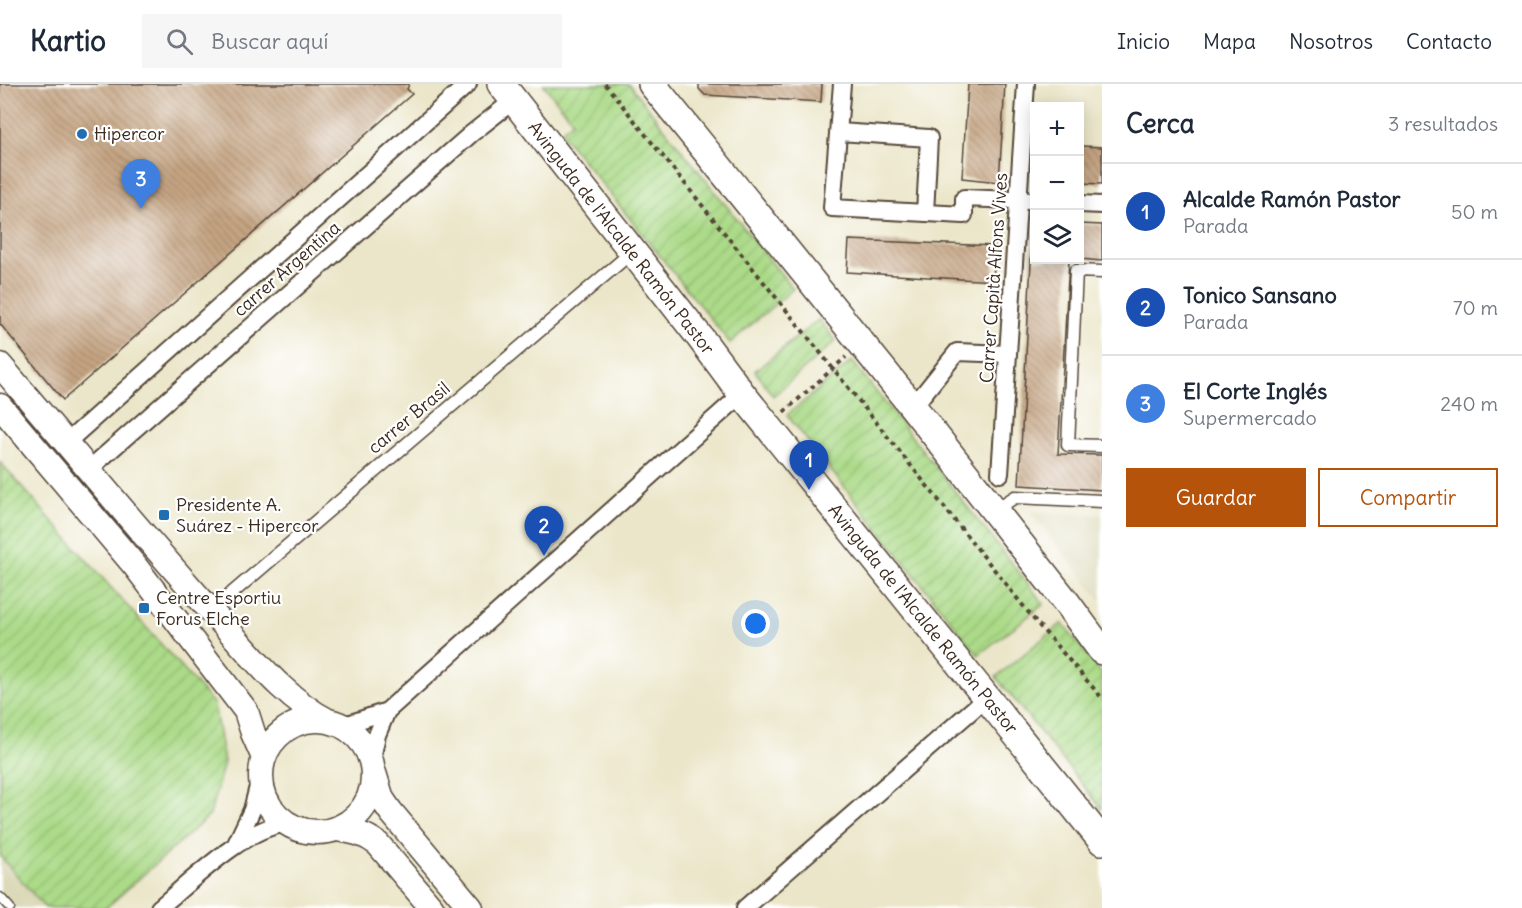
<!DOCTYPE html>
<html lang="es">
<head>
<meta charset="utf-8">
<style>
	body { margin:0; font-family:Delius,sans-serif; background:#f6f6f7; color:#1f2937 }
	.controls { position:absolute; right:18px; top:18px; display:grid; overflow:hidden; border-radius:0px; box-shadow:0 3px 15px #0003 }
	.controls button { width:54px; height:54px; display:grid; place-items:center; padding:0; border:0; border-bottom:2px solid #e0e1e3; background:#fff; color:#1f2937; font:30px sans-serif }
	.you { position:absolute; left:756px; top:540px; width:21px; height:21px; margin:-15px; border:4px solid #fff; border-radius:50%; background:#1a73e8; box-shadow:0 0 0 9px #1a73e833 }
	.badge { display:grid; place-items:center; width:39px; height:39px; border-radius:50%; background:#b45309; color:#fff; font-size:20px; font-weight:700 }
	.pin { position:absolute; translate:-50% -50px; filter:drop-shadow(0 2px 3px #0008) }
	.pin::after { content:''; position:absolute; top:32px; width:21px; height:18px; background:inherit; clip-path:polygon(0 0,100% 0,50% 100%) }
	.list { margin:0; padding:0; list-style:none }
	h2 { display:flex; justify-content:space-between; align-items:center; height:78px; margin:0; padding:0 24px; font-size:26px }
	h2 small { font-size:20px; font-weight:400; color:#747a83 }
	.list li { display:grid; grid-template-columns:39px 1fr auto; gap:18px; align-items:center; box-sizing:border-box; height:96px; padding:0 24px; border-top:2px solid #e0e1e3 }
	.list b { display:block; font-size:22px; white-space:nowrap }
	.list p { margin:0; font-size:20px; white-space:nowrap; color:#747a83 }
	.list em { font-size:20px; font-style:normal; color:#747a83 }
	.actions { display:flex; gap:12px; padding:18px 24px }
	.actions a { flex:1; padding:14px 0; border:2px solid #b45309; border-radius:0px; text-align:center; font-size:21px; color:#b45309 }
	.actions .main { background:#b45309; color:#fff }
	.icon { flex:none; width:33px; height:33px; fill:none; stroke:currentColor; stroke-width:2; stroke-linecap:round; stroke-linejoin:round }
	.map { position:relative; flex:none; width:1102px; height:824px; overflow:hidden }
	header { display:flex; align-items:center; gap:36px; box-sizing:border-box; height:84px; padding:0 30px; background:#fff; border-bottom:2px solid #e0e1e3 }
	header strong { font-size:28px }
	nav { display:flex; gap:33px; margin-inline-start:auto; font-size:21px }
	.search { width:420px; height:54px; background:#f6f6f7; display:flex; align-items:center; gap:15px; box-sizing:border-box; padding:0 21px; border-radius:0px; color:#747a83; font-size:22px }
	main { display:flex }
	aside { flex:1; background:#fff }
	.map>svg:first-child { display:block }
	.built { fill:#dbd9b8 }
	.garden { fill:url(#garden-furrows); stroke:#738253; stroke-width:1.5 }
	.building { fill:url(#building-back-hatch) }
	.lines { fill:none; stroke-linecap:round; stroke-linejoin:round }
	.service-casing { stroke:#554638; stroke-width:11 }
	.pedestrian-casing { stroke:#554638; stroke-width:15 }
	.minor-casing { stroke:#554638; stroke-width:20 }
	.secondary-casing { stroke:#554638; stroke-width:27 }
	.primary-casing { stroke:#554638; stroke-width:30 }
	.path { stroke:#554638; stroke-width:4; stroke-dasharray:4.5 4.5; stroke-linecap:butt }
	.service { stroke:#fff; stroke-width:8 }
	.pedestrian { stroke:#fff; stroke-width:12 }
	.minor { stroke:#fff; stroke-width:16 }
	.secondary { stroke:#fff; stroke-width:24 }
	.primary { stroke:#fff; stroke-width:27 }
	.poi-dot { fill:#1f6fb2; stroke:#fff; stroke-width:2 }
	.labels { text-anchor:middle; stroke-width:4.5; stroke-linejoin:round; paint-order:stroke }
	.poi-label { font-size:18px; fill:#3b2a1e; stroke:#fff; text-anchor:start }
	.street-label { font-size:18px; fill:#3b2a1e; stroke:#fff }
</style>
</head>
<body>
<header>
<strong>Kartio</strong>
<div class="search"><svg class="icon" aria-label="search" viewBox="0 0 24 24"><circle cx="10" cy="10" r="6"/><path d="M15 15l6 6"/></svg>Buscar aquí</div>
<nav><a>Inicio</a><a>Mapa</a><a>Nosotros</a><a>Contacto</a></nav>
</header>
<main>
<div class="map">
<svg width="1102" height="824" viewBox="0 0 1102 824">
	<defs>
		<pattern id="garden-furrows" width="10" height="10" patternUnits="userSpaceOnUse" patternTransform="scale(1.5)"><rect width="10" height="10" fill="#abda88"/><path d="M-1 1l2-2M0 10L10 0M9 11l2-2" fill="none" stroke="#94bb75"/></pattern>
		<pattern id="building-back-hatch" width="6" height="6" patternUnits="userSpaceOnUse" patternTransform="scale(1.5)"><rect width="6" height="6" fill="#c5a482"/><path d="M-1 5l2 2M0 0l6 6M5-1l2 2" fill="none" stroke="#a1866a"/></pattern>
	</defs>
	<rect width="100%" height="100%" fill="#fff"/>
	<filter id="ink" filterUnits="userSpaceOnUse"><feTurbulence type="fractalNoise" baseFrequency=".0167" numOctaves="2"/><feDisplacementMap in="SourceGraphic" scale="12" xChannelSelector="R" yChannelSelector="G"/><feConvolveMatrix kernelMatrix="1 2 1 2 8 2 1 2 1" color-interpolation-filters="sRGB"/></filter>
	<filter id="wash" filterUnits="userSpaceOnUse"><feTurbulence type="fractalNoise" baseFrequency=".008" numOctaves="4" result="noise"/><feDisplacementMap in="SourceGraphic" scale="24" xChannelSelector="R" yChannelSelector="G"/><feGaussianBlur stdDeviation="1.35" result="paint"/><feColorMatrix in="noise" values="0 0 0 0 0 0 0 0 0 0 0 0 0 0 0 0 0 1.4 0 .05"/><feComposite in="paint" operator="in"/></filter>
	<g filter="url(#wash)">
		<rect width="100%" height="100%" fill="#ebe6c9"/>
		<path class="built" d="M 1030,427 L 1102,431 L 1102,518 Z
			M 0,774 L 44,824 L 0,824 Z"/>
		<path class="garden" d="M 543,0 L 629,0 L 793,205 L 730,259 L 560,48 L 573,37 Z
			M 819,235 L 836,257 L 773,312 L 755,287 Z
			M 852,277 L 1044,520 L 978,571 L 787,331 Z
			M 0,378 L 214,620 L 224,678 L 210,731 L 106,824 L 45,824 L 0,772 Z
			M 1062,539 L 1102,590 L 1102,725 L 996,593 Z"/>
		<g id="blocks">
			<path class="building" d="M 0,0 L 409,0 L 407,5 L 412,10 L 63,316 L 0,240 Z
				M 699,0 L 822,0 L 821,18 L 705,11 L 699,5 Z
				M 968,0 L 1005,0 L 999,98 L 962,94 Z
				M 1080,62 L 1102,63 L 1102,100 L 1080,99 Z
				M 1080,140 L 1102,141 L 1102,177 L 1080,175 Z
				M 1033,141 L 1034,141 L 1034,176 L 1069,176 L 1058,370 L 1102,371 L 1102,406 L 1019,401 Z
				M 849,156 L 995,162 L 993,197 L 847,188 Z"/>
		</g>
	</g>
	<g filter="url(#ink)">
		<use href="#blocks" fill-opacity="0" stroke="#554638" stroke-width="1.5"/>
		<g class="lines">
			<defs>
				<path id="service" d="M 0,813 L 10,824"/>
				<path id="pedestrian" d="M 1102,188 L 1076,187 L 1068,361 L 1102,362
					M 993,427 L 1015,413 L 1102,417
					M 211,527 L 632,168"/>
				<path id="minor" d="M 842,0 L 832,124 L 964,131 L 964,114 L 1034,117
					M 839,48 L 929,54 L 925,129
					M 1080,120 L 1102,121
					M 913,323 L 957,268 L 1008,270
					M 66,359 L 468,0
					M 88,386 L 471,50 L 514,16
					M 1000,390 L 1026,0
					M 337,640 L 351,639 L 387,627 L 742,310
					M 371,679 L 377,651 L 387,627
					M 235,762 L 252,726 L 261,691
					M 159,824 C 189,799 249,740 287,740
					M 745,824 L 986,614"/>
				<path id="secondary" d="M 0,281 C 74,367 145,455 221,538 C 254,574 284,614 328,637
					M 0,322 L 135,482 L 246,627 L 253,649 L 264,674
					M261 692a56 56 0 1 1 112 0a56 56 0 1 1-112 0Z
					M 374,689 L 382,715 L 391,728 L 471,824
					M 337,745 C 353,747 365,750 378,760 L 432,824"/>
				<path id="primary" d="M 501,0 L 699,252 L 742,310 L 1102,757
					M 652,0 L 913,323 L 1066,518 L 1102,567"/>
			</defs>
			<use href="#service" class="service-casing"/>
			<use href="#pedestrian" class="pedestrian-casing"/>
			<use href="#minor" class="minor-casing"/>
			<use href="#secondary" class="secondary-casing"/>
			<use href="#primary" class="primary-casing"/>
			<path class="path" d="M 605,0 L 1037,539 L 1102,614
				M 784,328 L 846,273"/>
			<use href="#service" class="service"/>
			<use href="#pedestrian" class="pedestrian"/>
			<use href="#minor" class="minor"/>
			<use href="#secondary" class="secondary"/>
			<use href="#primary" class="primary"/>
		</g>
	</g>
	<g class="poi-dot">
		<circle cx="82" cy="50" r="6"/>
		<rect x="158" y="425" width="12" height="12" rx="3"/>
		<rect x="138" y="518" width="12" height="12" rx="3"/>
	</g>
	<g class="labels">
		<g class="poi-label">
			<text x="94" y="56">Hipercor</text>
			<text x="176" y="427">Presidente A.<tspan x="176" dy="21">Suárez - Hipercor</tspan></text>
			<text x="156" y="520">Centre Esportiu<tspan x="156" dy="21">Forus Elche</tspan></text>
		</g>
		<g class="street-label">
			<text transform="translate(621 154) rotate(52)" y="6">Avinguda de l'Alcalde Ramón Pastor</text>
			<text transform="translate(287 185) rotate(-41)" y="6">carrer Argentina</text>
			<text transform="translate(994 194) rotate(-86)" y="6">Carrer Capità Alfons Vives</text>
			<text transform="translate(409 334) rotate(-40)" y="6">carrer Brasil</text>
			<text transform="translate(923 535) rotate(51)" y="6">Avinguda de l'Alcalde Ramón Pastor</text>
		</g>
	</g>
</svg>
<div class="controls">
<button>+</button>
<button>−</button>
<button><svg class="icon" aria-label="layers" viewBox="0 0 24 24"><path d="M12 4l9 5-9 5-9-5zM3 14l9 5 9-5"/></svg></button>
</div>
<div class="you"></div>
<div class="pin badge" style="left:809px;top:406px;background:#1a4fb4">1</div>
<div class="pin badge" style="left:544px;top:472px;background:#1a4fb4">2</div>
<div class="pin badge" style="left:141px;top:125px;background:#3f7fe0">3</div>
</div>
<aside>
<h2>Cerca<small>3 resultados</small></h2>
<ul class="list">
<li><span class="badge" style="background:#1a4fb4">1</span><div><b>Alcalde Ramón Pastor</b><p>Parada</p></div><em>50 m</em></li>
<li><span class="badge" style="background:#1a4fb4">2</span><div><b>Tonico Sansano</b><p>Parada</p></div><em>70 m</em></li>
<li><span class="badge" style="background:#3f7fe0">3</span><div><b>El Corte Inglés</b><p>Supermercado</p></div><em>240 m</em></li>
</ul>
<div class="actions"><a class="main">Guardar</a><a>Compartir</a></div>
</aside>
</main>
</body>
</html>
